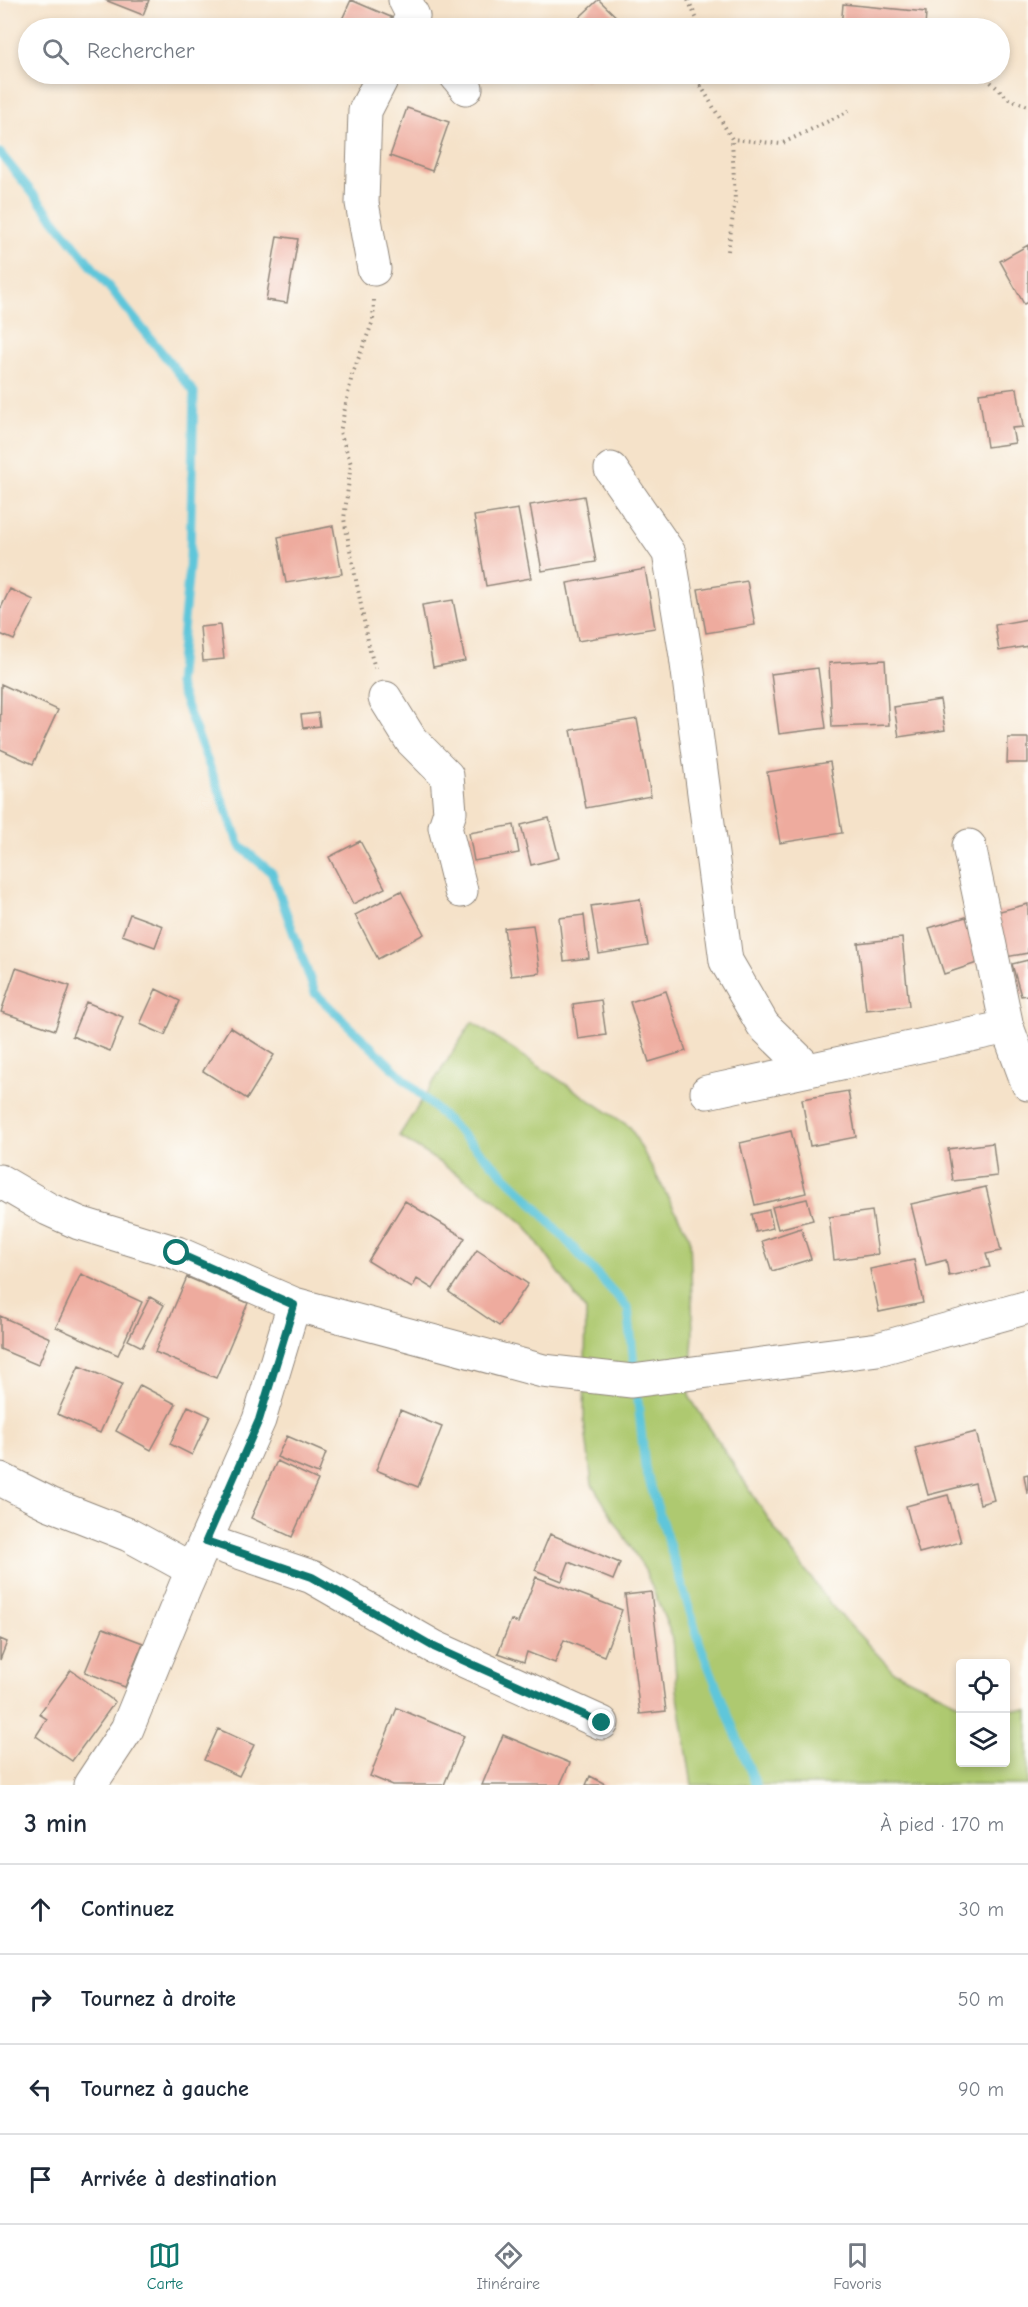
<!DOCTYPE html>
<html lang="fr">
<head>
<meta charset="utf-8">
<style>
	body { margin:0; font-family:"Comic Neue",sans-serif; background:#f2f2f3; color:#1f2937 }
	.controls { position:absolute; right:18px; bottom:18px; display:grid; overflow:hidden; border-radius:6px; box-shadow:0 3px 9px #0003 }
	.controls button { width:54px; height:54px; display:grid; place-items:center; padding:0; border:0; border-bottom:2px solid #e0e1e3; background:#fff; color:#1f2937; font:30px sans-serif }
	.stop { position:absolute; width:18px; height:18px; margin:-14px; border:4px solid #0f766e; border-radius:50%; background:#fff }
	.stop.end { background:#0f766e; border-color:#fff; box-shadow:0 2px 6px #0008 }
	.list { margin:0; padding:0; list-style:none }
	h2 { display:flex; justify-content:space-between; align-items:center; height:78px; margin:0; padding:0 24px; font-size:26px }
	h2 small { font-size:20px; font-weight:400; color:#747a83 }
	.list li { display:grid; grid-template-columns:39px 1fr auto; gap:18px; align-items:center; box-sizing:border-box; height:90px; padding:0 24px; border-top:2px solid #e0e1e3 }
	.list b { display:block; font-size:22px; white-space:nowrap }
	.list em { font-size:20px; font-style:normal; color:#747a83 }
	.icon { flex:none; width:33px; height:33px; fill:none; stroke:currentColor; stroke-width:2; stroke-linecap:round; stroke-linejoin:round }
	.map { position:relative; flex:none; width:1028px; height:1785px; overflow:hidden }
	.search { position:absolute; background:#fff; box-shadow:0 3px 9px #0003; left:18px; right:18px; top:18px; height:66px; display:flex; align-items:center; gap:15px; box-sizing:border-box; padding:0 21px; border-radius:33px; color:#747a83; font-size:22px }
	.sheet { height:438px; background:#fff }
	nav { display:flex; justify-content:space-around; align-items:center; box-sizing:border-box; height:84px; border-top:2px solid #e0e1e3; background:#fff; font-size:16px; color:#747a83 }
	nav a { display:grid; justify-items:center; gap:3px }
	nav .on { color:#0f766e }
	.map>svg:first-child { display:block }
	.green { fill:#aec96f; stroke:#6c7a4d; stroke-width:1.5 }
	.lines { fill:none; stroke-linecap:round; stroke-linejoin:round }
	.stream { stroke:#5ec6da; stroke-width:9 }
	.building { fill:#eeab9e }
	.minor-casing { stroke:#90867a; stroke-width:35 }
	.path { stroke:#90867a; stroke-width:4; stroke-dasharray:1.5 4.5; stroke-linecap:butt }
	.minor { stroke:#fff; stroke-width:33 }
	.route { stroke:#0f766e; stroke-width:8 }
</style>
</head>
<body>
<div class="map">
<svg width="1028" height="1785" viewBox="0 0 1028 1785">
	<rect width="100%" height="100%" fill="#fdfcf7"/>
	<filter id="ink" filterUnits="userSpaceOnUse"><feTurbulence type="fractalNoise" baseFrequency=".0167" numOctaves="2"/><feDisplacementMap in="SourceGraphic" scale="12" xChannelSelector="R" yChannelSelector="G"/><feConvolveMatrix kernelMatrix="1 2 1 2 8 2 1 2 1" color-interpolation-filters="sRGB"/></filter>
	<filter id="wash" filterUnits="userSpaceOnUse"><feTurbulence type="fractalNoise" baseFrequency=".008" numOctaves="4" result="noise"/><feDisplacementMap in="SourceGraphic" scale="24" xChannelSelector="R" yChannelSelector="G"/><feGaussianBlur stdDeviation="1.35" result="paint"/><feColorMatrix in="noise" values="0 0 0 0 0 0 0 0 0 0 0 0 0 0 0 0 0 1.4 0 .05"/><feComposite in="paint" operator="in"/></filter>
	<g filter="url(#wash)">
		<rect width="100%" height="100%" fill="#f5e2c9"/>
		<path class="green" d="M 472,1022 L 630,1127 L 690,1238 L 693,1335 L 689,1396 L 775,1529 L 831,1605 L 893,1671 L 960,1704 L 960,1762 L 1006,1762 L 1006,1709 L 1028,1710 L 1028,1785 L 692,1785 L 677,1690 L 673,1639 L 645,1570 L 592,1484 L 584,1420 L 586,1311 L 525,1225 L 489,1195 L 399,1136 Z"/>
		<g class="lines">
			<path class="stream" d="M 0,153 L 194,392 L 190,557 L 178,684 L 240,846 L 272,873 L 315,993 L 524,1194 L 628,1308 L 645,1467 L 701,1647 L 756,1785"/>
		</g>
		<g id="blocks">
			<path class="building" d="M 105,0 L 149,0 L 143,15 Z
				M 351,0 L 393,18 L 388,28 L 338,28 Z
				M 598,0 L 599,0 L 628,28 L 568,28 Z
				M 843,4 L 926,12 L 925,28 L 841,28 Z
				M 347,74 L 368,74 L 365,81 Z
				M 580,74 L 593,74 L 586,80 Z
				M 407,108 L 449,122 L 432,171 L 390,156 Z
				M 277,236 L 298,239 L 287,303 L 266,300 Z
				M 1028,245 L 1028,302 L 1024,304 L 1000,261 Z
				M 1017,388 L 1023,427 L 1012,428 L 1015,443 L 987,447 L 979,393 Z
				M 584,496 L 596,562 L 542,571 L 530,505 Z
				M 518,509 L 531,578 L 486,586 L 474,516 Z
				M 333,526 L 342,574 L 286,583 L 278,537 Z
				M 645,569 L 655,628 L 578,641 L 567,583 Z
				M 747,581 L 755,625 L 706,633 L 698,589 Z
				M 10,589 L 34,600 L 14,640 L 0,634 L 0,610 Z
				M 453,600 L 465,661 L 433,667 L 422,605 Z
				M 1028,619 L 1028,646 L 999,651 L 995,625 Z
				M 220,625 L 224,659 L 203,661 L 200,627 Z
				M 885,660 L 889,725 L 832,727 L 829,663 Z
				M 818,668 L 826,728 L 779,734 L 771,674 Z
				M 1,684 L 58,710 L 33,764 L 0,749 Z
				M 940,700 L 945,730 L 899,737 L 894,707 Z
				M 318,713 L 320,726 L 303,728 L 301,715 Z
				M 637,719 L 651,796 L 586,808 L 571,730 Z
				M 1008,738 L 1028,738 L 1028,763 L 1007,763 Z
				M 830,762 L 842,833 L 780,843 L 767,772 Z
				M 549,818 L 559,858 L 531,865 L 521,825 Z
				M 514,825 L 519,853 L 474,861 L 469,833 Z
				M 360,841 L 385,888 L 353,904 L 329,857 Z
				M 401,891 L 424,934 L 378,959 L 355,915 Z
				M 640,899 L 648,946 L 599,954 L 591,906 Z
				M 1028,904 L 1028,953 L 1006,957 L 996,912 Z
				M 130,914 L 163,926 L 155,947 L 122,935 Z
				M 584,915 L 589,958 L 564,961 L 559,918 Z
				M 966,917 L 980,962 L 944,974 L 929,928 Z
				M 533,925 L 540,973 L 511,976 L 504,928 Z
				M 902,938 L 909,1006 L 866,1010 L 858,943 Z
				M 1028,960 L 1028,995 L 1021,996 L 1012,964 Z
				M 16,968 L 70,986 L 55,1030 L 1,1012 Z
				M 156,989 L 180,1001 L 165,1035 L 140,1024 Z
				M 666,991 L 686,1051 L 649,1062 L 630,1002 Z
				M 601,1000 L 606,1035 L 578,1039 L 573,1004 Z
				M 86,1002 L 123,1017 L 110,1051 L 72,1036 Z
				M 230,1027 L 274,1055 L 247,1099 L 203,1071 Z
				M 848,1091 L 856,1137 L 810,1146 L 802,1099 Z
				M 791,1131 L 806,1193 L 755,1205 L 740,1143 Z
				M 993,1143 L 997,1176 L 953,1181 L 948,1149 Z
				M 986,1187 L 1001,1251 L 986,1254 L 990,1267 L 949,1276 L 946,1260 L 926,1265 L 911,1204 Z
				M 807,1199 L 813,1220 L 778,1229 L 772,1207 Z
				M 405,1201 L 465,1238 L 433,1289 L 417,1279 L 412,1288 L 368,1261 Z
				M 769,1210 L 773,1228 L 756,1232 L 752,1214 Z
				M 872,1211 L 878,1254 L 834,1260 L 829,1217 Z
				M 801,1228 L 811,1259 L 772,1271 L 762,1241 Z
				M 477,1250 L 528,1284 L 499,1326 L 449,1292 Z
				M 914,1260 L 923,1303 L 879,1312 L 870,1269 Z
				M 81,1274 L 142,1302 L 118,1355 L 56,1327 Z
				M 187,1277 L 248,1303 L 216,1378 L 155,1352 Z
				M 150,1297 L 164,1305 L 142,1347 L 128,1340 Z
				M 0,1316 L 50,1338 L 38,1365 L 0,1349 Z
				M 79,1366 L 122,1384 L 100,1433 L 57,1414 Z
				M 140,1385 L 176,1404 L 151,1450 L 116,1431 Z
				M 188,1406 L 210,1416 L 192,1455 L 170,1444 Z
				M 400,1410 L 442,1427 L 418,1487 L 376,1470 Z
				M 976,1432 L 994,1500 L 980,1504 L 975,1483 L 928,1495 L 915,1448 Z
				M 287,1436 L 326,1453 L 318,1474 L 277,1457 Z
				M 277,1461 L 318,1480 L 292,1537 L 251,1518 Z
				M 1028,1474 L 1028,1493 L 1027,1493 L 1024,1475 Z
				M 948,1495 L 961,1542 L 919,1553 L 906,1506 Z
				M 550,1534 L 620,1563 L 613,1580 L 569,1562 L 562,1581 L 535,1570 Z
				M 536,1577 L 622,1610 L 604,1656 L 564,1640 L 555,1663 L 527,1652 L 524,1662 L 498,1653 L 511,1620 L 518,1623 Z
				M 651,1592 L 666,1711 L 640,1714 L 625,1595 Z
				M 103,1628 L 143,1643 L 125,1687 L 85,1672 Z
				M 0,1639 L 7,1642 L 0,1660 Z
				M 71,1670 L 115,1702 L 72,1761 L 36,1736 L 47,1719 L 39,1714 Z
				M 397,1708 L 464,1736 L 444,1785 L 392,1785 L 370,1776 Z
				M 218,1729 L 254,1745 L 239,1776 L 204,1760 Z
				M 503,1735 L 570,1763 L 560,1785 L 482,1785 Z
				M 590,1776 L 607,1785 L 586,1785 Z"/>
		</g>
	</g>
	<g filter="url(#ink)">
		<use href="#blocks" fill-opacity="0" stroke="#90867a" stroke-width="1.5"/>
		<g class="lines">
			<defs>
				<path id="minor" d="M 405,0 L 413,16 L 406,28
					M 455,74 L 466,88
					M 374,269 L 362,203 L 365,111 L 384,74
					M 611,469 L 669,553 L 686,656 L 726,961 L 763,1025 L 809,1070
					M 385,698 L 411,740 L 447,776 L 450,812 L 445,827 L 461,891
					M 969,846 L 1007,1027
					M 707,1092 L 1007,1027 L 1028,1084
					M 0,1181 L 48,1209 L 79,1223 L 177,1253 L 294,1304 L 543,1371 L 632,1381 L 878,1349 L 1028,1307
					M 0,1479 L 50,1504 L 129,1535 L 193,1570
					M 206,1541 L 312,1577 L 434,1647 L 602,1723
					M 90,1785 L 127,1729 L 185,1587 L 259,1420 L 294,1304"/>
			</defs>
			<use href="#minor" class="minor-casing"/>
			<path class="path" d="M 688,0 L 701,28
				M 693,74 L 701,85
				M 705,74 L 701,86 L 732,139 L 781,144 L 851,110
				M 982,74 L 1009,99 L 1028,106
				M 728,251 L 735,201 L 732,139
				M 374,300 L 373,321 L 352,375 L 340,432 L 351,464 L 344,519 L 370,651 L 375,668"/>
			<use href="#minor" class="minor"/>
		</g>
	</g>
	<g class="lines" filter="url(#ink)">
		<path class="route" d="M 177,1253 L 294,1305 L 259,1420 L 206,1541 L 312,1577 L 434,1647 L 602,1723"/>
	</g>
</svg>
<div class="controls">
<button><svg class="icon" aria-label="locate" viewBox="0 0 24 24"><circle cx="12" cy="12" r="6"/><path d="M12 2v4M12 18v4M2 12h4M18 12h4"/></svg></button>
<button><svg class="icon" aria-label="layers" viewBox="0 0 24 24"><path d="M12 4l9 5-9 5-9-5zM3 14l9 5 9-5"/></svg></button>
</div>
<div class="stop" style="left:177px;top:1253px"></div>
<div class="stop end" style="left:602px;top:1723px"></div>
<div class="search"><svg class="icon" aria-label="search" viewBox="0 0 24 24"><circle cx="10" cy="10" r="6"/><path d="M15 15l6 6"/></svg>Rechercher</div>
</div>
<section class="sheet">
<h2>3 min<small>À pied · 170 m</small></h2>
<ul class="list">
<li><svg class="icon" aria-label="ahead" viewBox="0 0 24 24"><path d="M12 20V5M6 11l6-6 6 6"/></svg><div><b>Continuez</b></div><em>30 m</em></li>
<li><svg class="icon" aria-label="right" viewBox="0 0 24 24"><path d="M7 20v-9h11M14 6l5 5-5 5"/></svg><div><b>Tournez à droite</b></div><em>50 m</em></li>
<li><svg class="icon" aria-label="left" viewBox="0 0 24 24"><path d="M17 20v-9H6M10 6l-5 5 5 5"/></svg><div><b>Tournez à gauche</b></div><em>90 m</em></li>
<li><svg class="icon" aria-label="arrive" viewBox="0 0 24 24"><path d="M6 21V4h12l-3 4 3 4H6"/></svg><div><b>Arrivée à destination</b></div></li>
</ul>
</section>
<nav>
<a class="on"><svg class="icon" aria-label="map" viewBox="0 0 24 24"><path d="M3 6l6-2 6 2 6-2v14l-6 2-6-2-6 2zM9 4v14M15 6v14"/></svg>Carte</a>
<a><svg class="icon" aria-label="directions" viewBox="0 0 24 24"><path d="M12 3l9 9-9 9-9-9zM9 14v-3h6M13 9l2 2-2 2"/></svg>Itinéraire</a>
<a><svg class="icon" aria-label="saved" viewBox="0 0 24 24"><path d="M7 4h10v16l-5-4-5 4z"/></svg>Favoris</a>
</nav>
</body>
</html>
